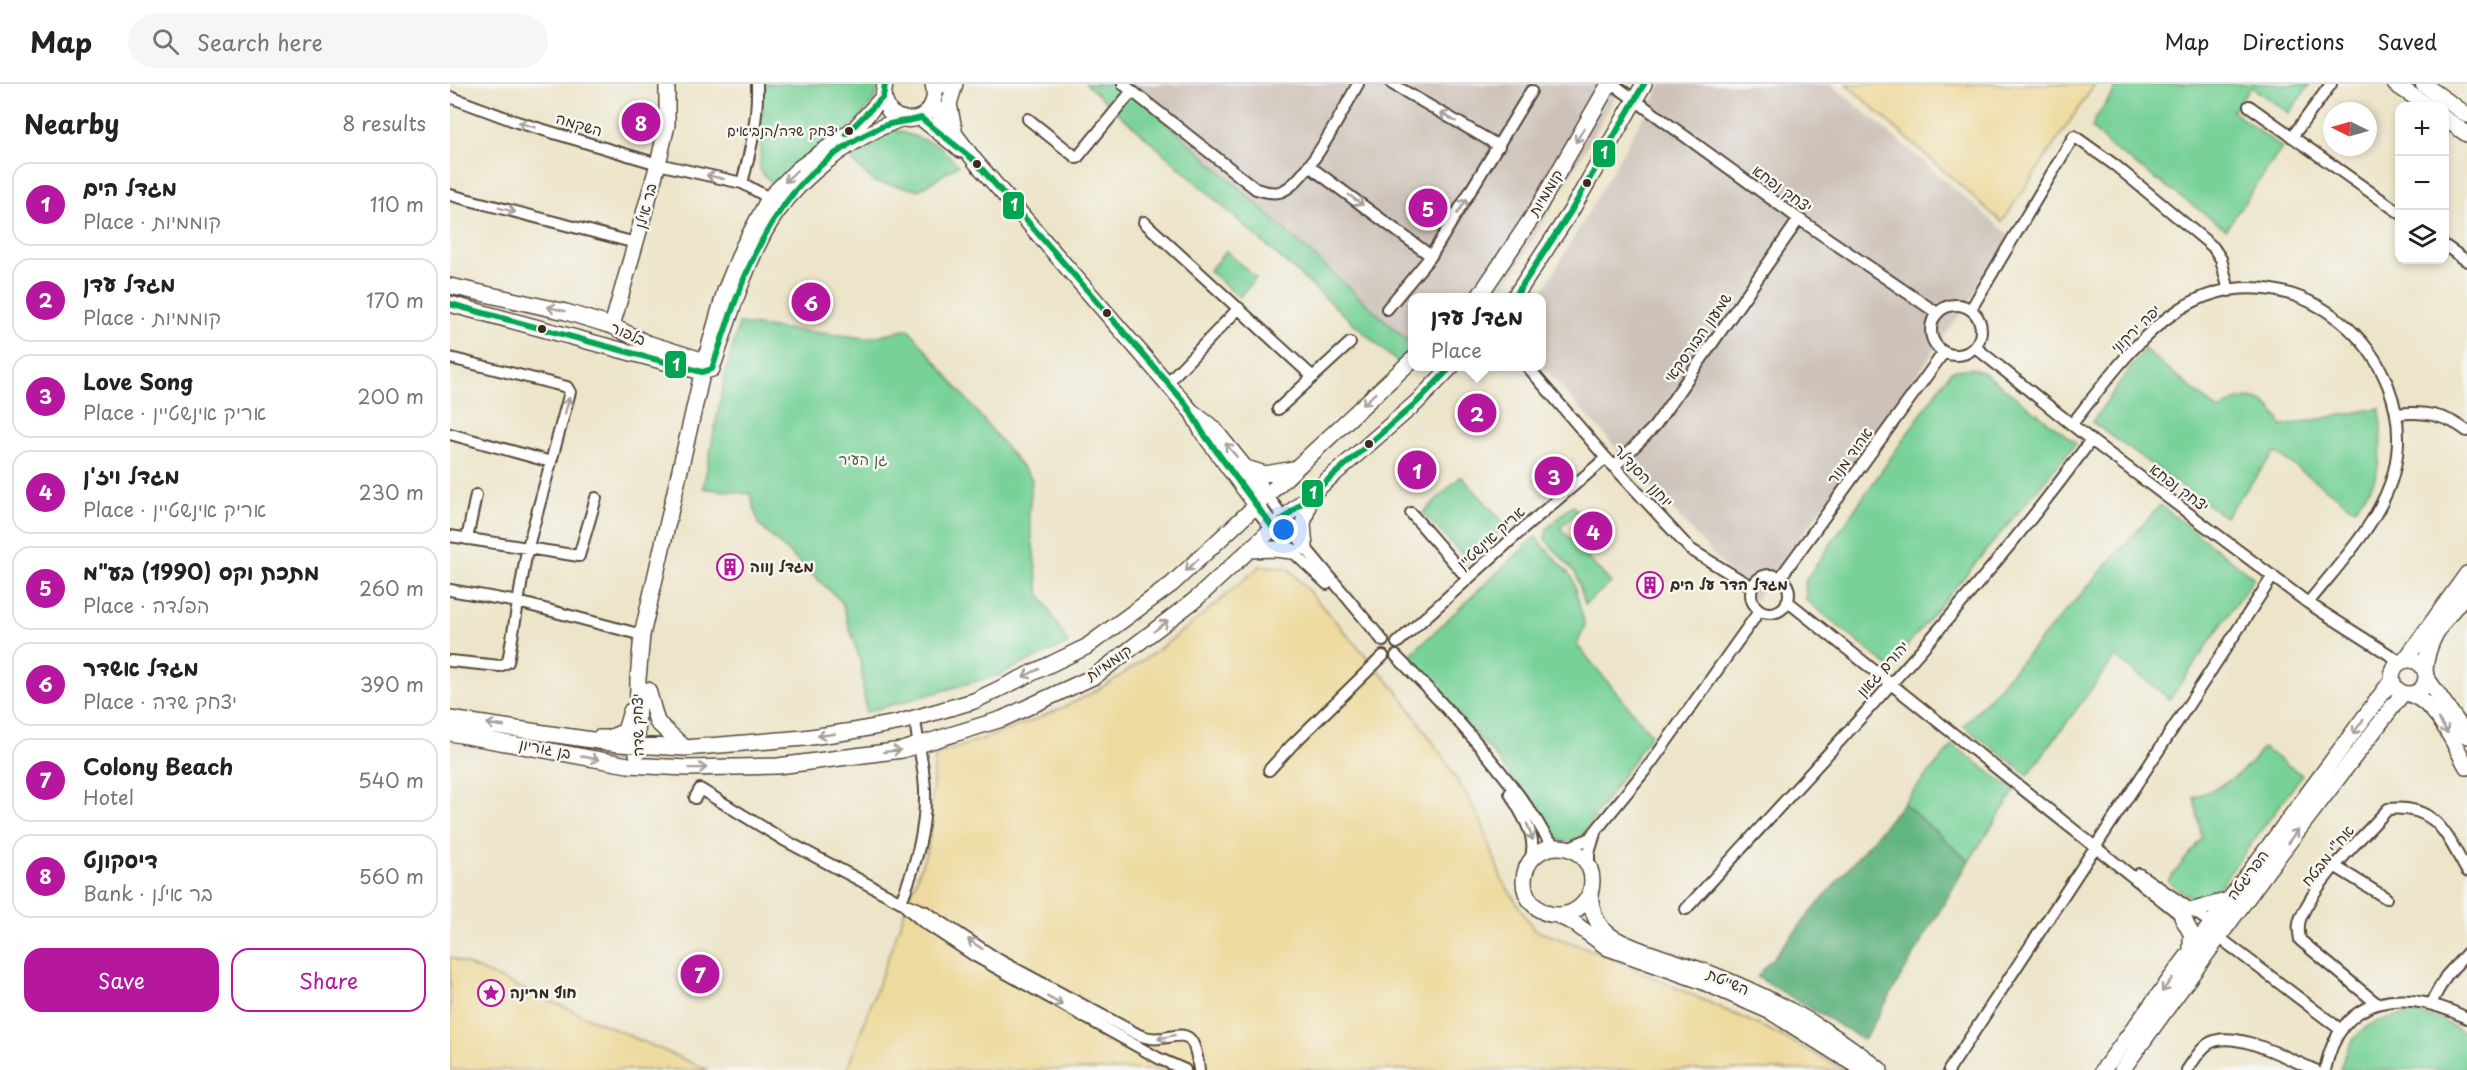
<!DOCTYPE html>
<html lang="en">
<head>
<meta charset="utf-8">
<style>
	body { margin:0; font-family:"Playpen Sans","Playpen Sans Hebrew",sans-serif; background:#f6f6f6; color:#222 }
	.controls { position:absolute; right:18px; top:18px; display:grid; overflow:hidden; border-radius:12px; box-shadow:0 3px 9px #0003 }
	.controls button { width:54px; height:54px; display:grid; place-items:center; padding:0; border:0; border-bottom:2px solid #e0e0e0; background:#fff; color:#222; font:30px sans-serif }
	.compass { position:absolute; left:1873px; top:18px; width:54px; height:54px; border-radius:50%; background:#fff; box-shadow:0 3px 9px #0003; rotate:275deg }
	.you { position:absolute; left:834px; top:446px; width:21px; height:21px; margin:-15px; border:4px solid #fff; border-radius:50%; background:#1a73e8; box-shadow:0 0 0 9px #1a73e833 }
	.badge { display:grid; place-items:center; width:39px; height:39px; border-radius:50%; background:#b5179e; color:#fff; font-size:20px; font-weight:700 }
	.pin { position:absolute; translate:-50% -50%; border:3px solid #fff; box-shadow:0 2px 6px #0006 }
	.popup { position:absolute; left:958px; top:209px; width:138px; height:78px; box-sizing:border-box; display:grid; place-content:center; border-radius:12px; background:#fff; filter:drop-shadow(0 2px 4px #0005); font-size:20px; white-space:nowrap; color:#767676 }
	.popup b { font-size:22px; color:#222 }
	.popup::after { content:''; position:absolute; left:50%; top:100%; margin-left:-12px; border:12px solid transparent; border-top-color:#fff }
	.list { margin:0; padding:0; list-style:none }
	h2 { display:flex; justify-content:space-between; align-items:center; height:78px; margin:0; padding:0 24px; font-size:26px }
	h2 small { font-size:20px; font-weight:400; color:#767676 }
	.list li { display:grid; grid-template-columns:39px 1fr auto; gap:18px; align-items:center; box-sizing:border-box; height:84px; margin:0 12px 12px; padding:0 12px; border:2px solid #e0e0e0; border-radius:18px }
	.list b { display:block; font-size:22px; white-space:nowrap }
	.list p { margin:0; font-size:20px; white-space:nowrap; color:#767676 }
	.list em { font-size:20px; font-style:normal; color:#767676 }
	.actions { display:flex; gap:12px; padding:18px 24px }
	.actions a { flex:1; padding:14px 0; border:2px solid #b5179e; border-radius:18px; text-align:center; font-size:21px; color:#b5179e }
	.actions .main { background:#b5179e; color:#fff }
	.icon { flex:none; width:33px; height:33px; fill:none; stroke:currentColor; stroke-width:2; stroke-linecap:round; stroke-linejoin:round }
	.map { position:relative; flex:none; width:2017px; height:986px; overflow:hidden }
	header { display:flex; align-items:center; gap:36px; box-sizing:border-box; height:84px; padding:0 30px; background:#fff; border-bottom:2px solid #e0e0e0 }
	header strong { font-size:28px }
	nav { display:flex; gap:33px; margin-inline-start:auto; font-size:21px }
	.search { width:420px; height:54px; background:#f6f6f6; display:flex; align-items:center; gap:15px; box-sizing:border-box; padding:0 21px; border-radius:33px; color:#767676; font-size:22px }
	main { display:flex }
	aside { flex:1; background:#fff }
	.map>svg:first-child { display:block }
	.industrial { fill:#cdc2b9 }
	.green { fill:#78d298; stroke:#5a7e5b; stroke-width:1.5 }
	.forest { fill:#62b480; stroke:#4e6f4f; stroke-width:1.5 }
	.sand { fill:#eeda9e; stroke:#94825e; stroke-width:1.5 }
	.lines { fill:none; stroke-linecap:round; stroke-linejoin:round }
	.street-casing { stroke:#564638; stroke-width:14 }
	.secondary-casing { stroke:#564638; stroke-width:18 }
	.street { stroke:#fff; stroke-width:10 }
	.secondary { stroke:#fff; stroke-width:15 }
	.bus-1-casing { stroke:#f6f6f2; stroke-width:10 }
	.bus-1 { stroke:#00a651; stroke-width:6 }
	.oneway { stroke:#a79f9a }
	.bus-dot { fill:#3b2a1e; stroke:#f6f6f2; stroke-width:2 }
	.labels { text-anchor:middle; stroke-width:5; stroke-linejoin:round; paint-order:stroke }
	.bus-label { font-size:14px; fill:#3b2a1e; stroke:#f6f6f2; text-anchor:end }
	.street-label { font-size:15px; fill:#3b2a1e; stroke:#f6f6f2 }
	.park-label { font-size:15px; fill:#4d5c43; stroke:#f6f6f2 }
	.poi-label { font-size:15px; font-weight:bold; fill:#3b2a1e; stroke:#f6f6f2; text-anchor:start }
	.line-badge { stroke:#f6f6f2; stroke-width:2 }
	.badge-label { font-size:16px; text-anchor:middle; font-weight:bold; fill:#fff }
</style>
</head>
<body>
<header>
<strong>Map</strong>
<div class="search"><svg class="icon" aria-label="search" viewBox="0 0 24 24"><circle cx="10" cy="10" r="6"/><path d="M15 15l6 6"/></svg>Search here</div>
<nav><a>Map</a><a>Directions</a><a>Saved</a></nav>
</header>
<main>
<aside>
<h2>Nearby<small>8 results</small></h2>
<ul class="list">
<li><span class="badge">1</span><div><b>מגדל הים</b><p>Place · קוממיות</p></div><em>110 m</em></li>
<li><span class="badge">2</span><div><b>מגדל עדן</b><p>Place · קוממיות</p></div><em>170 m</em></li>
<li><span class="badge">3</span><div><b>Love Song</b><p>Place · אריק אינשטיין</p></div><em>200 m</em></li>
<li><span class="badge">4</span><div><b>מגדל ויז'ן</b><p>Place · אריק אינשטיין</p></div><em>230 m</em></li>
<li><span class="badge">5</span><div><b>מתכת וקס (1990) בע&quot;מ</b><p>Place · הפלדה</p></div><em>260 m</em></li>
<li><span class="badge">6</span><div><b>מגדל אשדר</b><p>Place · יצחק שדה</p></div><em>390 m</em></li>
<li><span class="badge">7</span><div><b>Colony Beach</b><p>Hotel</p></div><em>540 m</em></li>
<li><span class="badge">8</span><div><b>דיסקונט</b><p>Bank · בר אילן</p></div><em>560 m</em></li>
</ul>
<div class="actions"><a class="main">Save</a><a>Share</a></div>
</aside>
<div class="map">
<svg width="2017" height="986" viewBox="0 0 2017 986">
	<rect width="100%" height="100%" fill="#f6f6f2"/>
	<filter id="ink" filterUnits="userSpaceOnUse"><feTurbulence type="fractalNoise" baseFrequency=".0167" numOctaves="2"/><feDisplacementMap in="SourceGraphic" scale="12" xChannelSelector="R" yChannelSelector="G"/><feConvolveMatrix kernelMatrix="1 2 1 2 8 2 1 2 1" color-interpolation-filters="sRGB"/></filter>
	<filter id="wash" filterUnits="userSpaceOnUse"><feTurbulence type="fractalNoise" baseFrequency=".008" numOctaves="4" result="noise"/><feDisplacementMap in="SourceGraphic" scale="24" xChannelSelector="R" yChannelSelector="G"/><feGaussianBlur stdDeviation="1.35" result="paint"/><feColorMatrix in="noise" values="0 0 0 0 0 0 0 0 0 0 0 0 0 0 0 0 0 1.4 0 .05"/><feComposite in="paint" operator="in"/></filter>
	<g filter="url(#wash)">
		<rect width="100%" height="100%" fill="#ede5c9"/>
		<path class="industrial" d="M 661,0 L 1173,0 L 1050,212 L 962,214 L 962,266 Z
			M 1212,0 L 1381,0 L 1564,155 L 1305,517 L 1092,282 L 1092,214 L 1089,214 Z"/>
		<path class="green" d="M 312,0 L 428,0 C 433,28 347,85 325,102 L 310,87 Z
			M 636,0 L 674,0 L 962,261 L 962,267 L 948,279 Z
			M 1669,0 L 1860,0 L 1839,29 L 1801,3 L 1782,27 L 1832,64 L 1776,145 L 1657,60 L 1642,44 L 1645,35 Z
			M 443,45 L 488,61 L 508,81 L 469,106 L 424,98 L 401,76 Z
			M 776,167 L 806,194 L 789,213 L 759,187 Z
			M 289,240 L 417,254 L 459,245 L 582,395 L 579,431 L 589,508 L 618,560 L 546,592 L 416,628 L 410,576 L 391,517 L 309,441 L 300,410 L 253,404 L 276,287 Z
			M 1694,265 L 1769,327 C 1796,306 1818,311 1832,342 L 1930,324 C 1932,348 1933,379 1922,401 C 1917,409 1910,417 1904,425 L 1825,368 L 1775,433 L 1642,338 Z
			M 1521,284 L 1533,288 L 1626,359 L 1439,583 L 1356,516 L 1355,497 L 1501,287 Z
			M 1011,392 L 1056,441 L 1018,477 L 973,429 Z
			M 1122,421 L 1128,427 L 1110,444 L 1161,499 L 1135,520 L 1126,490 L 1095,455 L 1097,445 Z
			M 1710,421 L 1804,494 L 1720,615 L 1665,573 L 1578,691 L 1514,642 Z
			M 1085,453 L 1122,493 L 1135,542 L 1127,561 L 1201,650 L 1132,751 C 1124,759 1114,759 1104,754 L 1045,671 L 965,585 L 959,572 Z
			M 1503,661 L 1565,707 L 1519,777 L 1453,719 Z
			M 1813,664 L 1852,691 L 1764,810 C 1746,822 1732,808 1718,797 L 1752,754 L 1744,713 C 1772,704 1796,689 1813,664 Z
			M 1967,930 L 1990,935 L 2017,950 L 2017,986 L 1890,986 C 1901,943 1926,932 1967,930 Z"/>
		<path class="forest" d="M 1453,719 L 1519,777 L 1414,956 L 1307,893 Z"/>
		<path class="sand" d="M 1396,0 L 1645,0 L 1552,138 Z
			M 810,482 L 838,484 L 948,608 L 991,670 L 1030,734 L 1052,796 L 1084,846 L 1145,867 L 1324,948 L 1395,986 L 397,986 L 478,763 L 485,672 C 541,651 603,633 654,602 C 710,568 761,525 810,482 Z
			M 0,873 L 258,986 L 0,986 Z"/>
	</g>
	<g filter="url(#ink)">
		<g class="lines">
			<defs>
				<path id="street" d="M 673,0 L 806,105 C 813,107 821,110 829,108 C 855,103 894,24 908,0
					M 942,0 L 1049,62
					M 1163,0 L 1349,135 L 1487,229
					M 485,8 L 497,0
					M 0,13 L 67,38 L 208,80 L 292,99 L 319,114
					M 1799,22 L 1950,129
					M 578,35 L 627,74 L 682,7
					M 1842,53 L 1881,0
					M 859,82 L 981,172
					M 292,99 C 301,66 308,35 307,0
					M 0,111 L 186,159
					M 694,138 L 863,293
					M 1994,161 L 2017,177
					M1481 246a25 25 0 1 1 50 0a25 25 0 1 1-50 0Z
					M 937,225 L 981,172 L 1081,7
					M 1521,225 L 1624,52 L 1666,82 L 1763,163 L 1771,175 L 1779,207
					M 1525,263 L 1641,356 L 1858,519 L 1951,578
					M 0,274 L 117,303 L 120,308 L 77,466 L 58,578 L 50,582 L 0,577
					M 1077,282 L 1156,374 L 1240,465 L 1302,503
					M 717,299 L 789,224
					M 828,325 L 900,259
					M 1946,330 C 1972,327 1995,330 2017,347
					M 1622,340 C 1654,300 1686,253 1730,225 C 1838,157 1973,267 1944,387 C 1932,436 1889,480 1858,519
					M 0,350 L 101,378
					M 1164,383 L 1204,343 L 1349,135
					M 817,411 L 855,463 L 933,557
					M 961,429 L 1018,495
					M 823,444 L 842,467 L 877,500
					M 0,452 L 129,472 L 146,414
					M 17,455 L 26,411
					M1301 510a19 19 0 1 1 38 0a19 19 0 1 1-38 0Z
					M 1330,494 L 1494,268
					M 0,506 L 68,518 L 192,551
					M 1337,517 L 1738,837
					M 947,559 L 1073,445 L 1156,374
					M 946,572 C 995,621 1041,671 1081,728 C 1091,741 1094,756 1109,763
					M 819,686 L 842,661 L 933,572
					M 1060,709 C 1072,733 1090,752 1079,780
					M 245,714 L 250,705 L 334,756 L 451,818 L 476,828 L 549,876 L 687,950 C 722,967 742,925 749,986
					M 1117,764 L 1139,755 L 1201,679 L 1310,526
					M 1139,783 L 1139,769 L 1145,749
					M 1886,783 L 1936,814
					M 1689,790 L 1761,839 L 1770,854 L 1891,946
					M 451,818 C 465,782 476,748 475,708 C 475,684 467,659 465,634
					M 457,824 L 472,837 L 525,872 L 710,975 L 735,986
					M 1236,825 C 1374,673 1519,523 1641,356
					M 1926,919 L 1850,856 C 1849,848 1847,841 1851,833 C 1868,794 1910,756 1938,725 C 1987,720 1996,751 2017,787
					M 1981,919 L 1996,892 L 2017,869
					M 1499,986 L 1823,492
					M 1737,986 C 1743,978 1750,965 1758,960 C 1783,943 1840,976 1865,986
					M 1875,986 C 1891,908 1955,904 2017,934"/>
				<path id="secondary" d="M 435,0 L 433,13 L 439,27 C 461,47 491,29 483,0
					M 1945,0 L 1978,22
					M 1973,0 L 2017,31
					M 483,21 L 525,77 L 741,327 L 763,344 L 817,411
					M 471,34 L 511,66
					M 1994,34 L 2017,50
					M 504,45 L 499,20 L 505,0
					M 0,202 L 116,228 L 162,242 L 197,259 L 255,277 L 260,283
					M 1028,214 L 1085,129 L 1159,0
					M 1064,214 L 1121,127 L 1194,0
					M 0,220 L 252,288 L 262,285
					M 162,242 L 208,80 L 217,41 L 217,0
					M 264,279 C 279,234 293,188 315,147 C 344,96 397,56 450,35
					M 744,332 L 753,349 L 823,444
					M 796,384 L 815,390 L 844,385
					M 855,463 L 853,440 L 861,411
					M 799,466 L 825,465 L 842,467
					M 1955,576 L 2017,490
					M1942 593a17 17 0 1 1 34 0a17 17 0 1 1-34 0Z
					M 1975,587 C 1977,552 1996,535 2017,508
					M 1976,593 L 2017,652
					M 198,606 L 207,638 L 235,664
					M 1959,610 C 1987,618 2003,659 2017,683
					M 0,635 L 169,660 L 235,664 L 354,654 L 403,647 L 451,638 L 524,617 L 636,563 L 722,500 L 962,276
					M 0,649 L 178,681 L 237,684 L 328,682 L 452,666 L 552,635 L 645,592 L 746,515 L 835,433 L 967,318 L 1002,282
					M 149,654 L 159,654 L 175,647 L 181,627
					M 187,670 L 188,595 L 192,551 L 255,277 L 275,207 L 293,163 L 319,114 L 348,85 L 405,44 L 433,13
					M1074 797a34 34 0 1 1 68 0a34 34 0 1 1-68 0Z
					M 1140,808 C 1141,823 1145,840 1157,849 C 1174,864 1235,880 1259,889 C 1320,913 1379,944 1430,986
					M 1744,826 L 1779,816
					M 1107,831 L 1124,839 L 1158,864 L 1251,897 L 1321,928 L 1413,986
					M 1732,833 L 1741,849 L 1741,868
					M 1653,986 L 1942,596
					M 1672,986 L 1817,787 L 1953,609"/>
			</defs>
			<use href="#street" class="street-casing"/>
			<use href="#secondary" class="secondary-casing"/>
			<use href="#street" class="street"/>
			<use href="#secondary" class="secondary"/>
			<defs>
				<path id="bus-1" d="M 396,50 L 433,13 L 435,0
					M 1064,214 L 1121,127 L 1194,0
					M 0,220 L 252,288 L 262,285 C 296,183 324,91 431,43 C 444,37 458,38 471,34 L 525,77 L 736,320 L 753,349 L 823,444 L 967,318 L 1002,282"/>
			</defs>
			<use href="#bus-1" class="bus-1-casing"/>
			<use href="#bus-1" class="bus-1"/>
		</g>
		<defs><path id="oneway-shaft" d="M-6 0H5M1.5-3L5.5 0L1.5 3" fill="none" stroke-width="1.6" stroke-linecap="round" stroke-linejoin="round" transform="scale(1.5)"/></defs>
		<g class="oneway">
			<use href="#oneway-shaft" transform="translate(998 33) rotate(-150)"/>
			<use href="#oneway-shaft" transform="translate(77 41) rotate(-163)"/>
			<use href="#oneway-shaft" transform="translate(1130 51) rotate(120)"/>
			<use href="#oneway-shaft" transform="translate(341 92) rotate(136)"/>
			<use href="#oneway-shaft" transform="translate(265 93) rotate(-167)"/>
			<use href="#oneway-shaft" transform="translate(906 116) rotate(36)"/>
			<use href="#oneway-shaft" transform="translate(1012 122) rotate(-58)"/>
			<use href="#oneway-shaft" transform="translate(57 126) rotate(15)"/>
			<use href="#oneway-shaft" transform="translate(106 225) rotate(-166)"/>
			<use href="#oneway-shaft" transform="translate(919 315) rotate(137)"/>
			<use href="#oneway-shaft" transform="translate(117 322) rotate(-75)"/>
			<use href="#oneway-shaft" transform="translate(781 366) rotate(-130)"/>
			<use href="#oneway-shaft" transform="translate(742 481) rotate(137)"/>
			<use href="#oneway-shaft" transform="translate(711 542) rotate(-37)"/>
			<use href="#oneway-shaft" transform="translate(581 589) rotate(154)"/>
			<use href="#oneway-shaft" transform="translate(45 641) rotate(-172)"/>
			<use href="#oneway-shaft" transform="translate(1993 642) rotate(57)"/>
			<use href="#oneway-shaft" transform="translate(1908 643) rotate(127)"/>
			<use href="#oneway-shaft" transform="translate(376 651) rotate(172)"/>
			<use href="#oneway-shaft" transform="translate(442 667) rotate(-7)"/>
			<use href="#oneway-shaft" transform="translate(140 674) rotate(11)"/>
			<use href="#oneway-shaft" transform="translate(248 684) rotate(-1)"/>
			<use href="#oneway-shaft" transform="translate(1080 748) rotate(70)"/>
			<use href="#oneway-shaft" transform="translate(1843 752) rotate(-53)"/>
			<use href="#oneway-shaft" transform="translate(525 860) rotate(-147)"/>
			<use href="#oneway-shaft" transform="translate(1717 901) rotate(127)"/>
			<use href="#oneway-shaft" transform="translate(605 917) rotate(29)"/>
			<use href="#oneway-shaft" transform="translate(716 953) rotate(168)"/>
		</g>
	</g>
	<defs>
		<symbol id="building-ring" viewBox="-11 -11 22 22"><circle r="9.5" fill="#f6f6f2" stroke="#b5179e" stroke-width="1.5"/><path d="M-4-6H4V6H1V3H-1V6H-4ZM-2.5-4.3h1.7v1.8h-1.7ZM.8-4.3h1.7v1.8H.8ZM-2.5-1h1.7V.8h-1.7ZM.8-1h1.7V.8H.8Z" fill="#b5179e"/></symbol>
		<symbol id="sight-ring" viewBox="-11 -11 22 22"><circle r="9.5" fill="#f6f6f2" stroke="#b5179e" stroke-width="1.5"/><path d="M0-6L1.8-2.2L6-1.7L2.9 1.2L3.7 5.4L0 3.3L-3.7 5.4L-2.9 1.2L-6-1.7L-1.8-2.2Z" fill="#b5179e"/></symbol>
	</defs>
	<g fill-rule="evenodd">
		<use href="#building-ring" x="265" y="468" width="30" height="30"/>
		<use href="#building-ring" x="1185" y="486" width="30" height="30"/>
		<use href="#sight-ring" x="26" y="894" width="30" height="30"/>
	</g>
	<g class="bus-dot">
		<circle cx="399" cy="47" r="5"/>
		<circle cx="527" cy="80" r="5"/>
		<circle cx="1137" cy="99" r="5"/>
		<circle cx="657" cy="229" r="5"/>
		<circle cx="92" cy="245" r="5"/>
		<circle cx="919" cy="360" r="5"/>
	</g>
	<g class="labels">
		<g class="bus-label">
			<text x="388" y="52">יצחק שדה/הנביאים</text>
		</g>
		<g class="street-label">
			<text transform="translate(129 41) rotate(17)" y="5">השקמה</text>
			<text transform="translate(1332 105) rotate(36)" y="5">יצחק נפחא</text>
			<text transform="translate(1096 109) rotate(-59)" y="5">קוממיות</text>
			<text transform="translate(196 122) rotate(-75)" y="5">בר אילן</text>
			<text transform="translate(1686 245) rotate(-44)" y="5">יפה ירקוני</text>
			<text transform="translate(178 250) rotate(23)" y="5">בלפור</text>
			<text transform="translate(1248 254) rotate(-55)" y="5">שמעון הבורסקאי</text>
			<text transform="translate(1400 372) rotate(-54)" y="5">אהוד מנור</text>
			<text transform="translate(1193 392) rotate(47)" y="5">יוחנן הסנדלר</text>
			<text transform="translate(1729 404) rotate(37)" y="5">יצחק נפחא</text>
			<text transform="translate(1041 454) rotate(-42)" y="5">אריק אינשטיין</text>
			<text transform="translate(659 579) rotate(-34)" y="5">קוממיות</text>
			<text transform="translate(1433 585) rotate(-48)" y="5">יהורם גאון</text>
			<text transform="translate(188 641) rotate(-91)" y="5">יצחק שדה</text>
			<text transform="translate(95 665) rotate(11)" y="5">בן גוריון</text>
			<text transform="translate(1878 772) rotate(-51)" y="5">אח"י מבטח</text>
			<text transform="translate(1798 791) rotate(-53)" y="5">הפריגטה</text>
			<text transform="translate(1278 898) rotate(23)" y="5">השייטת</text>
		</g>
		<g class="park-label">
			<text x="413" y="381">גן העיר</text>
		</g>
		<g class="poi-label">
			<text x="300" y="488">מגדל נווה</text>
			<text x="1220" y="506">מגדל הדר על הים</text>
			<text x="60" y="914">חוף מרינה</text>
		</g>
	</g>
	<g class="line-badge">
		<rect x="1142" y="55" width="24" height="29" rx="6" fill="#00a651"/>
		<rect x="552" y="107" width="23" height="29" rx="6" fill="#00a651"/>
		<rect x="214" y="266" width="23" height="29" rx="6" fill="#00a651"/>
		<rect x="851" y="395" width="23" height="29" rx="6" fill="#00a651"/>
	</g>
	<g class="badge-label">
		<text x="1154" y="75">1</text>
		<text x="564" y="127">1</text>
		<text x="226" y="287">1</text>
		<text x="863" y="415">1</text>
	</g>
</svg>
<div class="controls">
<button>+</button>
<button>−</button>
<button><svg class="icon" aria-label="layers" viewBox="0 0 24 24"><path d="M12 4l9 5-9 5-9-5zM3 14l9 5 9-5"/></svg></button>
</div>
<svg class="compass" viewBox="-18 -18 36 36"><path d="M0-13l5 13h-10z" fill="#e53935"/><path d="M0 13l5-13h-10z" fill="#767676"/></svg>
<div class="you"></div>
<div class="pin badge" style="left:967px;top:386px">1</div>
<div class="pin badge" style="left:1027px;top:329px">2</div>
<div class="popup"><b>מגדל עדן</b>Place</div>
<div class="pin badge" style="left:1104px;top:392px">3</div>
<div class="pin badge" style="left:1143px;top:447px">4</div>
<div class="pin badge" style="left:978px;top:124px">5</div>
<div class="pin badge" style="left:361px;top:218px">6</div>
<div class="pin badge" style="left:250px;top:890px">7</div>
<div class="pin badge" style="left:191px;top:38px">8</div>
</div>
</main>
</body>
</html>
